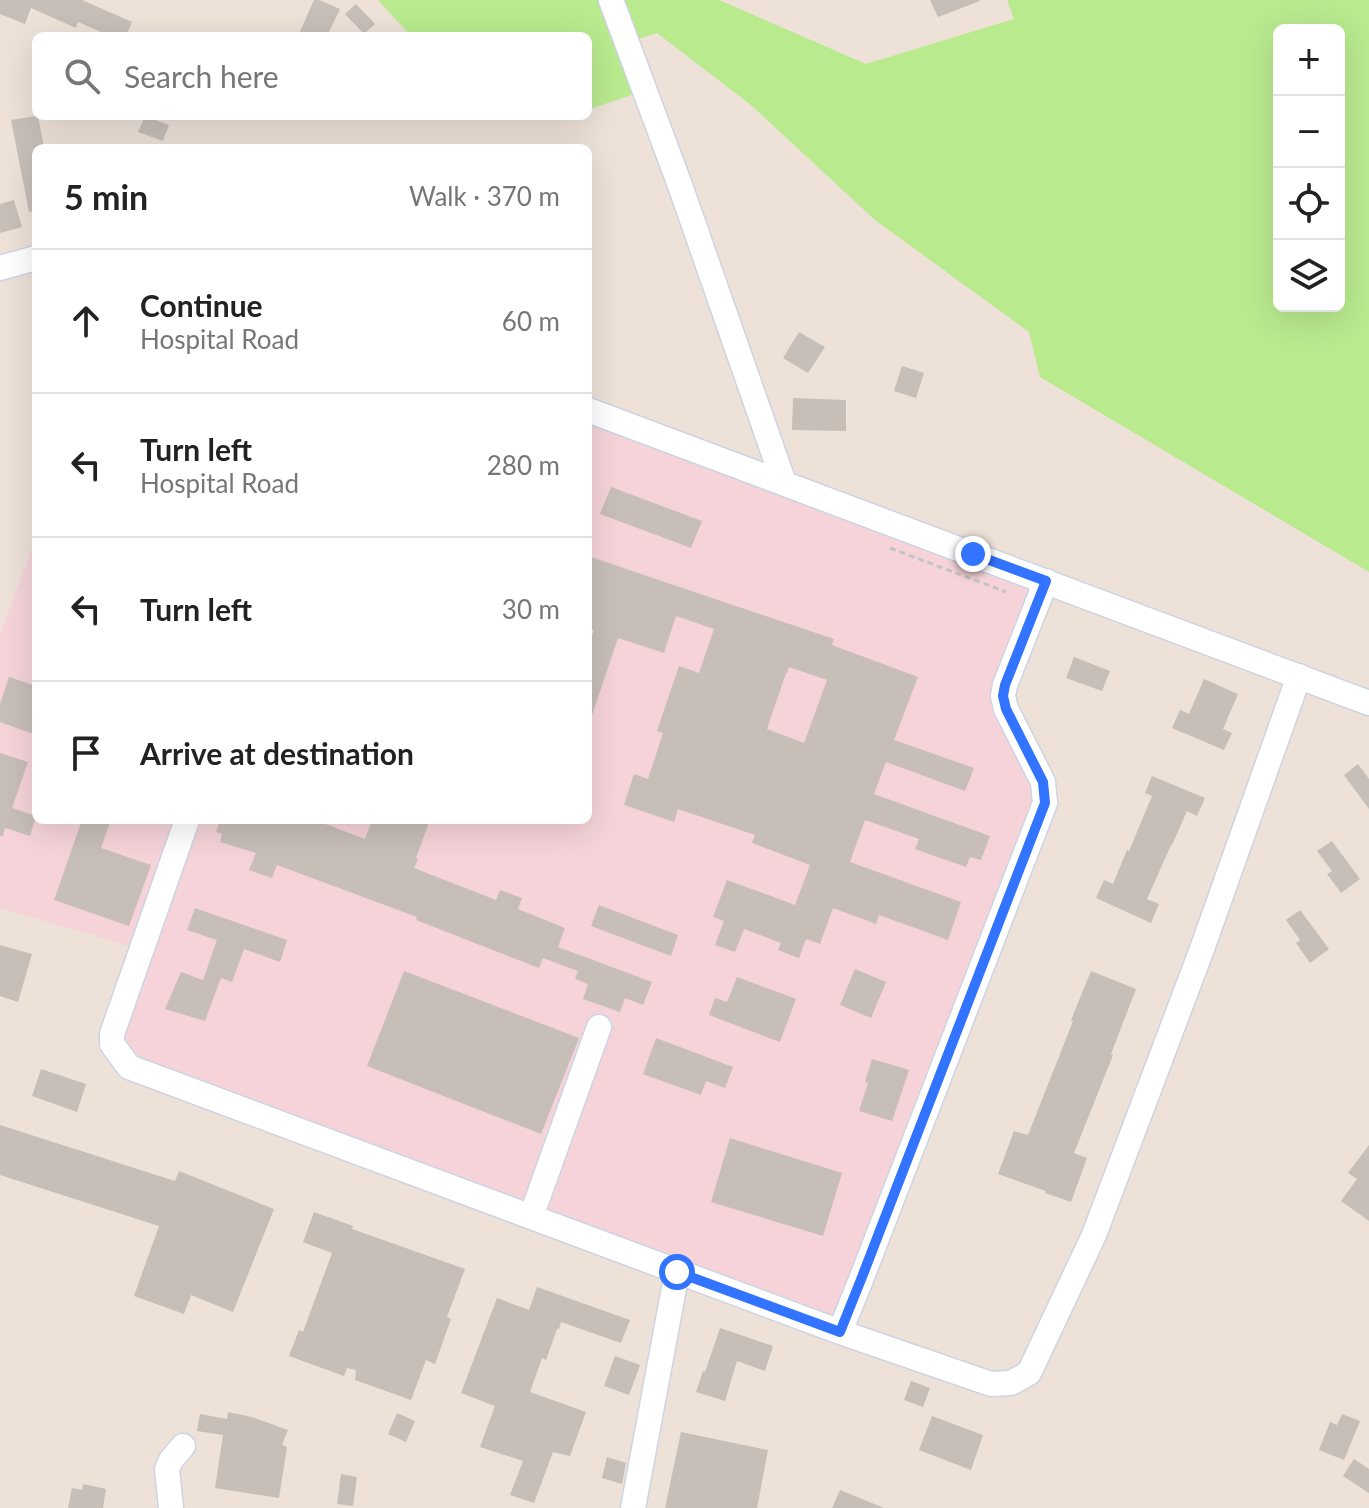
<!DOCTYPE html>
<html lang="en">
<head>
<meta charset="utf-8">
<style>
	body { margin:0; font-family:Lato,sans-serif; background:#f2f2f2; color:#222 }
	.controls { position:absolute; right:24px; top:24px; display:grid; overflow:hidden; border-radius:12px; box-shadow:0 8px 32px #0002 }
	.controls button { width:72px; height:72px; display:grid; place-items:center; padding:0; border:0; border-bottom:2px solid #e0e0e0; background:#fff; color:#222; font:40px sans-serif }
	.stop { position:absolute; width:24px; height:24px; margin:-18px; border:6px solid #3273ff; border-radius:50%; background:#fff }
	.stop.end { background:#3273ff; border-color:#fff; box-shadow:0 2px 8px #0008 }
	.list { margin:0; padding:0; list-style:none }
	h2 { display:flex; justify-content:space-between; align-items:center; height:104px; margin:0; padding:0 32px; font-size:34px }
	h2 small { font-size:26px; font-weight:400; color:#767676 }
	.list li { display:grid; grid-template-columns:52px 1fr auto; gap:24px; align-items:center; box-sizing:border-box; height:144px; padding:0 32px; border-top:2px solid #e0e0e0 }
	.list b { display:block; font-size:30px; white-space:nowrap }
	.list p { margin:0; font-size:26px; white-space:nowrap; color:#767676 }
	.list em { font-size:26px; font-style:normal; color:#767676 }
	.icon { flex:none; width:44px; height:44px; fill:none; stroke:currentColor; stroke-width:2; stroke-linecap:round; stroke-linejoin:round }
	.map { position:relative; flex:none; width:1369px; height:1508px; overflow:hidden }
	.search { position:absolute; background:#fff; box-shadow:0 8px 32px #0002; left:32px; top:32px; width:560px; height:88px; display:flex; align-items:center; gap:20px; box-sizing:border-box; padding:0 28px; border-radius:12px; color:#767676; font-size:30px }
	.panel { position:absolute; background:#fff; box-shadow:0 8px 32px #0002; left:32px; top:144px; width:560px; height:680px; border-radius:12px }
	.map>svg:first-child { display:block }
	.medical { fill:#f5d3d9 }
	.green { fill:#b9ea8e; fill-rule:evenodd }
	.building { fill:#c7beb8; fill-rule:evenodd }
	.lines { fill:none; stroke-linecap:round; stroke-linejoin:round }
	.minor-casing { stroke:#cdd4e3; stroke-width:27 }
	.path { stroke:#c3c3c3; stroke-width:3; stroke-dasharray:6 4; stroke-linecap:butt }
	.minor { stroke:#fff; stroke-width:24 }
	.route { stroke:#3273ff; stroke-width:10 }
</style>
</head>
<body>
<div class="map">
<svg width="1369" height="1508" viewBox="0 0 1369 1508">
	<rect width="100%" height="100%" fill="#ede1d8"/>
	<path class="medical" d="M 588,414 L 1044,581 L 1003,684 L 1042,783 L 839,1330 L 134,1066 L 115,1037 L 144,950 L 0,908 L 0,634 L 36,538 L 36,820 L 588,820 Z"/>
	<path class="green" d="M 378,0 L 719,0 L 866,64 L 1014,19 L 1007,0 L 1369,0 L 1369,572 L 1040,377 L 1029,332 L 875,220 L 751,105 L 657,33 L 626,43 L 646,90 L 593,108 L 588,106 L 588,36 L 411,36 ZM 1279,30 L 1339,30 L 1339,306 L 1279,306 Z"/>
	<path class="building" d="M 0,0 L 82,0 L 132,22 L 126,36 L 110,36 L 78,22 L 76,28 L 31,8 L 25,24 L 0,14 Z
		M 314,0 L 319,0 L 340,9 L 327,36 L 298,36 Z
		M 930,0 L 980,0 L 980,1 L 938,17 Z
		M 356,4 L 375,24 L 364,34 L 345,14 Z
		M 36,116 L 38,116 L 44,148 L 36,148 L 36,211 L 29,212 L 11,120 Z
		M 145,116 L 169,125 L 163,141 L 138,132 Z
		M 14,200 L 22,227 L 0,233 L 0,204 Z
		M 799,332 L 825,347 L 808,373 L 783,358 Z
		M 902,366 L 924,373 L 916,398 L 894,391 Z
		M 793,398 L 846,400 L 846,431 L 792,430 Z
		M 611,487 L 702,521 L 691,548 L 600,514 Z
		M 588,556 L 834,639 L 832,645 L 918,677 L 894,740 L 974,768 L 965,791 L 886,762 L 874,794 L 990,836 L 981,860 L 970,857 L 966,867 L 915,849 L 919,839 L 865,820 L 850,862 L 961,902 L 948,940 L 879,915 L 876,924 L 833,908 L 820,944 L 806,939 L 799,958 L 778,950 L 781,943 L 744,929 L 735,952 L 715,945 L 724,921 L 713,917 L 727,880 L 795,905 L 810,865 L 752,843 L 755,835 L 678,809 L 674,822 L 624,805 L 634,774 L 648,779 L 663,733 L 657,731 L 679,666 L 699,673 L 714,629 L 676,616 L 664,653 L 618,638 L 591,718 L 588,717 L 588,647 L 594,630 L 588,628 ZM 789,667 L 827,680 L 804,743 L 767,729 L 786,673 L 787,673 Z
		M 1074,657 L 1110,671 L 1102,691 L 1066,678 Z
		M 9,677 L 36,686 L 36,735 L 0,722 L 0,704 Z
		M 1204,679 L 1238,694 L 1223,729 L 1232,733 L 1224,750 L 1172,728 L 1180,710 L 1189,714 Z
		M 0,753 L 28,762 L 12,808 L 36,816 L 30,836 L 5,828 L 3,836 L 0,836 Z
		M 1358,764 L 1369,779 L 1369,809 L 1344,775 Z
		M 1152,776 L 1205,798 L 1197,816 L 1187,811 L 1172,845 L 1171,845 L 1147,899 L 1159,904 L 1151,923 L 1096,898 L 1104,880 L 1113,884 L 1127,850 L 1129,851 L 1152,796 L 1145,793 Z
		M 82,820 L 111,820 L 101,848 L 151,865 L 129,926 L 54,900 Z
		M 220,820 L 315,820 L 365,839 L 372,820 L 430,820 L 416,858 L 418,859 L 414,868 L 496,900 L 500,890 L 522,898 L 518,909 L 565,928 L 558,947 L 652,982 L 643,1005 L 625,998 L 620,1012 L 583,999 L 588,984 L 575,979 L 578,971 L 543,958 L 539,968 L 416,920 L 417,917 L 277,865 L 272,878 L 249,870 L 256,853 L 220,842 L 222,834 L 216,832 Z
		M 1332,841 L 1360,879 L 1341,893 L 1327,874 L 1332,871 L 1317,851 Z
		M 599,905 L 678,935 L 671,956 L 591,926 Z
		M 195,908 L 287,940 L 280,962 L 244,949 L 232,982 L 221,978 L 205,1021 L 165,1009 L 181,972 L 203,980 L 217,940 L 187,930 Z
		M 1300,910 L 1329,949 L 1310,963 L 1296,943 L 1300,940 L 1286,920 Z
		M 0,945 L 32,954 L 18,1002 L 0,996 Z
		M 855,969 L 886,982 L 871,1018 L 840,1005 Z
		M 404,971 L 579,1038 L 541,1134 L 367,1066 Z
		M 1091,971 L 1136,989 L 1111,1054 L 1113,1055 L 1074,1153 L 1087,1158 L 1071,1202 L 1045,1193 L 1046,1191 L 998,1174 L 1014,1131 L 1028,1135 L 1073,1021 L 1071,1020 Z
		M 737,977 L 796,999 L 780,1042 L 709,1015 L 715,998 L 727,1002 Z
		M 656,1038 L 733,1067 L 725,1088 L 706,1081 L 701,1095 L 643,1074 Z
		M 872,1059 L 909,1070 L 892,1121 L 859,1111 L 868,1083 L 865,1082 Z
		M 41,1069 L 86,1084 L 77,1112 L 32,1096 Z
		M 0,1125 L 175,1181 L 179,1171 L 274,1209 L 233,1312 L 191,1295 L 184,1314 L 134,1296 L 159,1226 L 0,1175 Z
		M 730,1138 L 842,1173 L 823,1236 L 711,1202 Z
		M 1369,1145 L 1369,1221 L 1341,1201 L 1357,1179 L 1348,1173 Z
		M 314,1212 L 353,1226 L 352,1229 L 465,1269 L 447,1317 L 451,1319 L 435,1364 L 426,1360 L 411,1400 L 355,1380 L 356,1370 L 347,1368 L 344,1376 L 289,1356 L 299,1330 L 303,1332 L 332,1253 L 303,1242 Z
		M 537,1287 L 630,1320 L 621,1343 L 561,1322 L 559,1329 L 557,1329 L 546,1360 L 542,1358 L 530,1392 L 586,1412 L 570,1456 L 553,1452 L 534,1503 L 510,1495 L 523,1461 L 480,1447 L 495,1406 L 461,1393 L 497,1298 L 529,1310 Z
		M 720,1328 L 773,1346 L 765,1371 L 737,1361 L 725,1401 L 696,1392 L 703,1371 L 705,1372 Z
		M 615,1356 L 640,1365 L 629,1395 L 604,1386 Z
		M 911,1381 L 930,1388 L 923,1407 L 904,1400 Z
		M 228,1412 L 252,1417 L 288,1430 L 282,1445 L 287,1447 L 279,1498 L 215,1488 L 223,1435 L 197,1431 L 200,1414 L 227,1419 Z
		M 397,1413 L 415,1421 L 406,1442 L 388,1434 Z
		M 1342,1414 L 1360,1421 L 1344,1460 L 1319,1450 L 1330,1422 L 1337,1425 Z
		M 932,1416 L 983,1435 L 971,1470 L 919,1450 Z
		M 681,1432 L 768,1450 L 757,1508 L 665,1508 Z
		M 607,1457 L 626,1463 L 622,1484 L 602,1478 Z
		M 1354,1459 L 1369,1469 L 1369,1493 L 1343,1476 Z
		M 341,1474 L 357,1477 L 353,1506 L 337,1504 Z
		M 83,1484 L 106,1489 L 103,1508 L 68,1508 L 72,1488 L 82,1490 Z
		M 840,1490 L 884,1508 L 832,1508 Z"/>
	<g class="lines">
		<defs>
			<path id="minor" d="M 611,0 L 681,188 L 784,483
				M 0,268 L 36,258
				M 588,410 L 1369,703
				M 187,820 L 112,1034 L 112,1044 L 129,1067 L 840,1332 L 862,1277 L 1045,803 L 1043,782 L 1006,709 L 1003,696 L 1005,685 L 1046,581
				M 531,1217 L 599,1027
				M 840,1332 L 991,1384 L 1011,1383 L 1029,1373 L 1094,1235 L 1202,949 L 1299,676
				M 171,1508 L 167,1469 L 171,1460 L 183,1446
				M 633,1508 L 677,1272"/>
		</defs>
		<use href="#minor" class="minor-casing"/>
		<path class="path" d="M 890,548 L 1006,592"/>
		<use href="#minor" class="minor"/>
	</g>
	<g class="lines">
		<path class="route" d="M 677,1272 L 840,1332 L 862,1277 L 1045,803 L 1043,782 L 1006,709 L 1003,696 L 1005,685 L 1046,581 L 973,554"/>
	</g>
</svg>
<div class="controls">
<button>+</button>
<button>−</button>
<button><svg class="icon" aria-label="locate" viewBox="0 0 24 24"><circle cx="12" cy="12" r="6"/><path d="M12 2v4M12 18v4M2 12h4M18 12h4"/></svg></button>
<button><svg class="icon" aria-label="layers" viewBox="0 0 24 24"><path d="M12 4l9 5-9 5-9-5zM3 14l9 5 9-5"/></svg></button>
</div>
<div class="stop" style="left:677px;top:1272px"></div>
<div class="stop end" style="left:973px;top:554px"></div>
<div class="search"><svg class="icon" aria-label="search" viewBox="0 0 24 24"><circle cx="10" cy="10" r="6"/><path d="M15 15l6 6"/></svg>Search here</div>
<section class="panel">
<h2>5 min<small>Walk · 370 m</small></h2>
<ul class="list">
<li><svg class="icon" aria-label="ahead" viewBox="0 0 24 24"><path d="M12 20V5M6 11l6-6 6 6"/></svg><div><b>Continue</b><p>Hospital Road</p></div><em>60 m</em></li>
<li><svg class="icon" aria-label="left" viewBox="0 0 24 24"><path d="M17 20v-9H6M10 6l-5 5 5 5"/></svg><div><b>Turn left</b><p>Hospital Road</p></div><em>280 m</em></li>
<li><svg class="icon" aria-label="left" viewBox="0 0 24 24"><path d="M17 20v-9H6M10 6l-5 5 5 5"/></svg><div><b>Turn left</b></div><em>30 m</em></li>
<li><svg class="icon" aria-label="arrive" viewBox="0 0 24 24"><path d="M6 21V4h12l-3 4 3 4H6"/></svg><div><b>Arrive at destination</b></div></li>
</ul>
</section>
</div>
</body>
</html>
